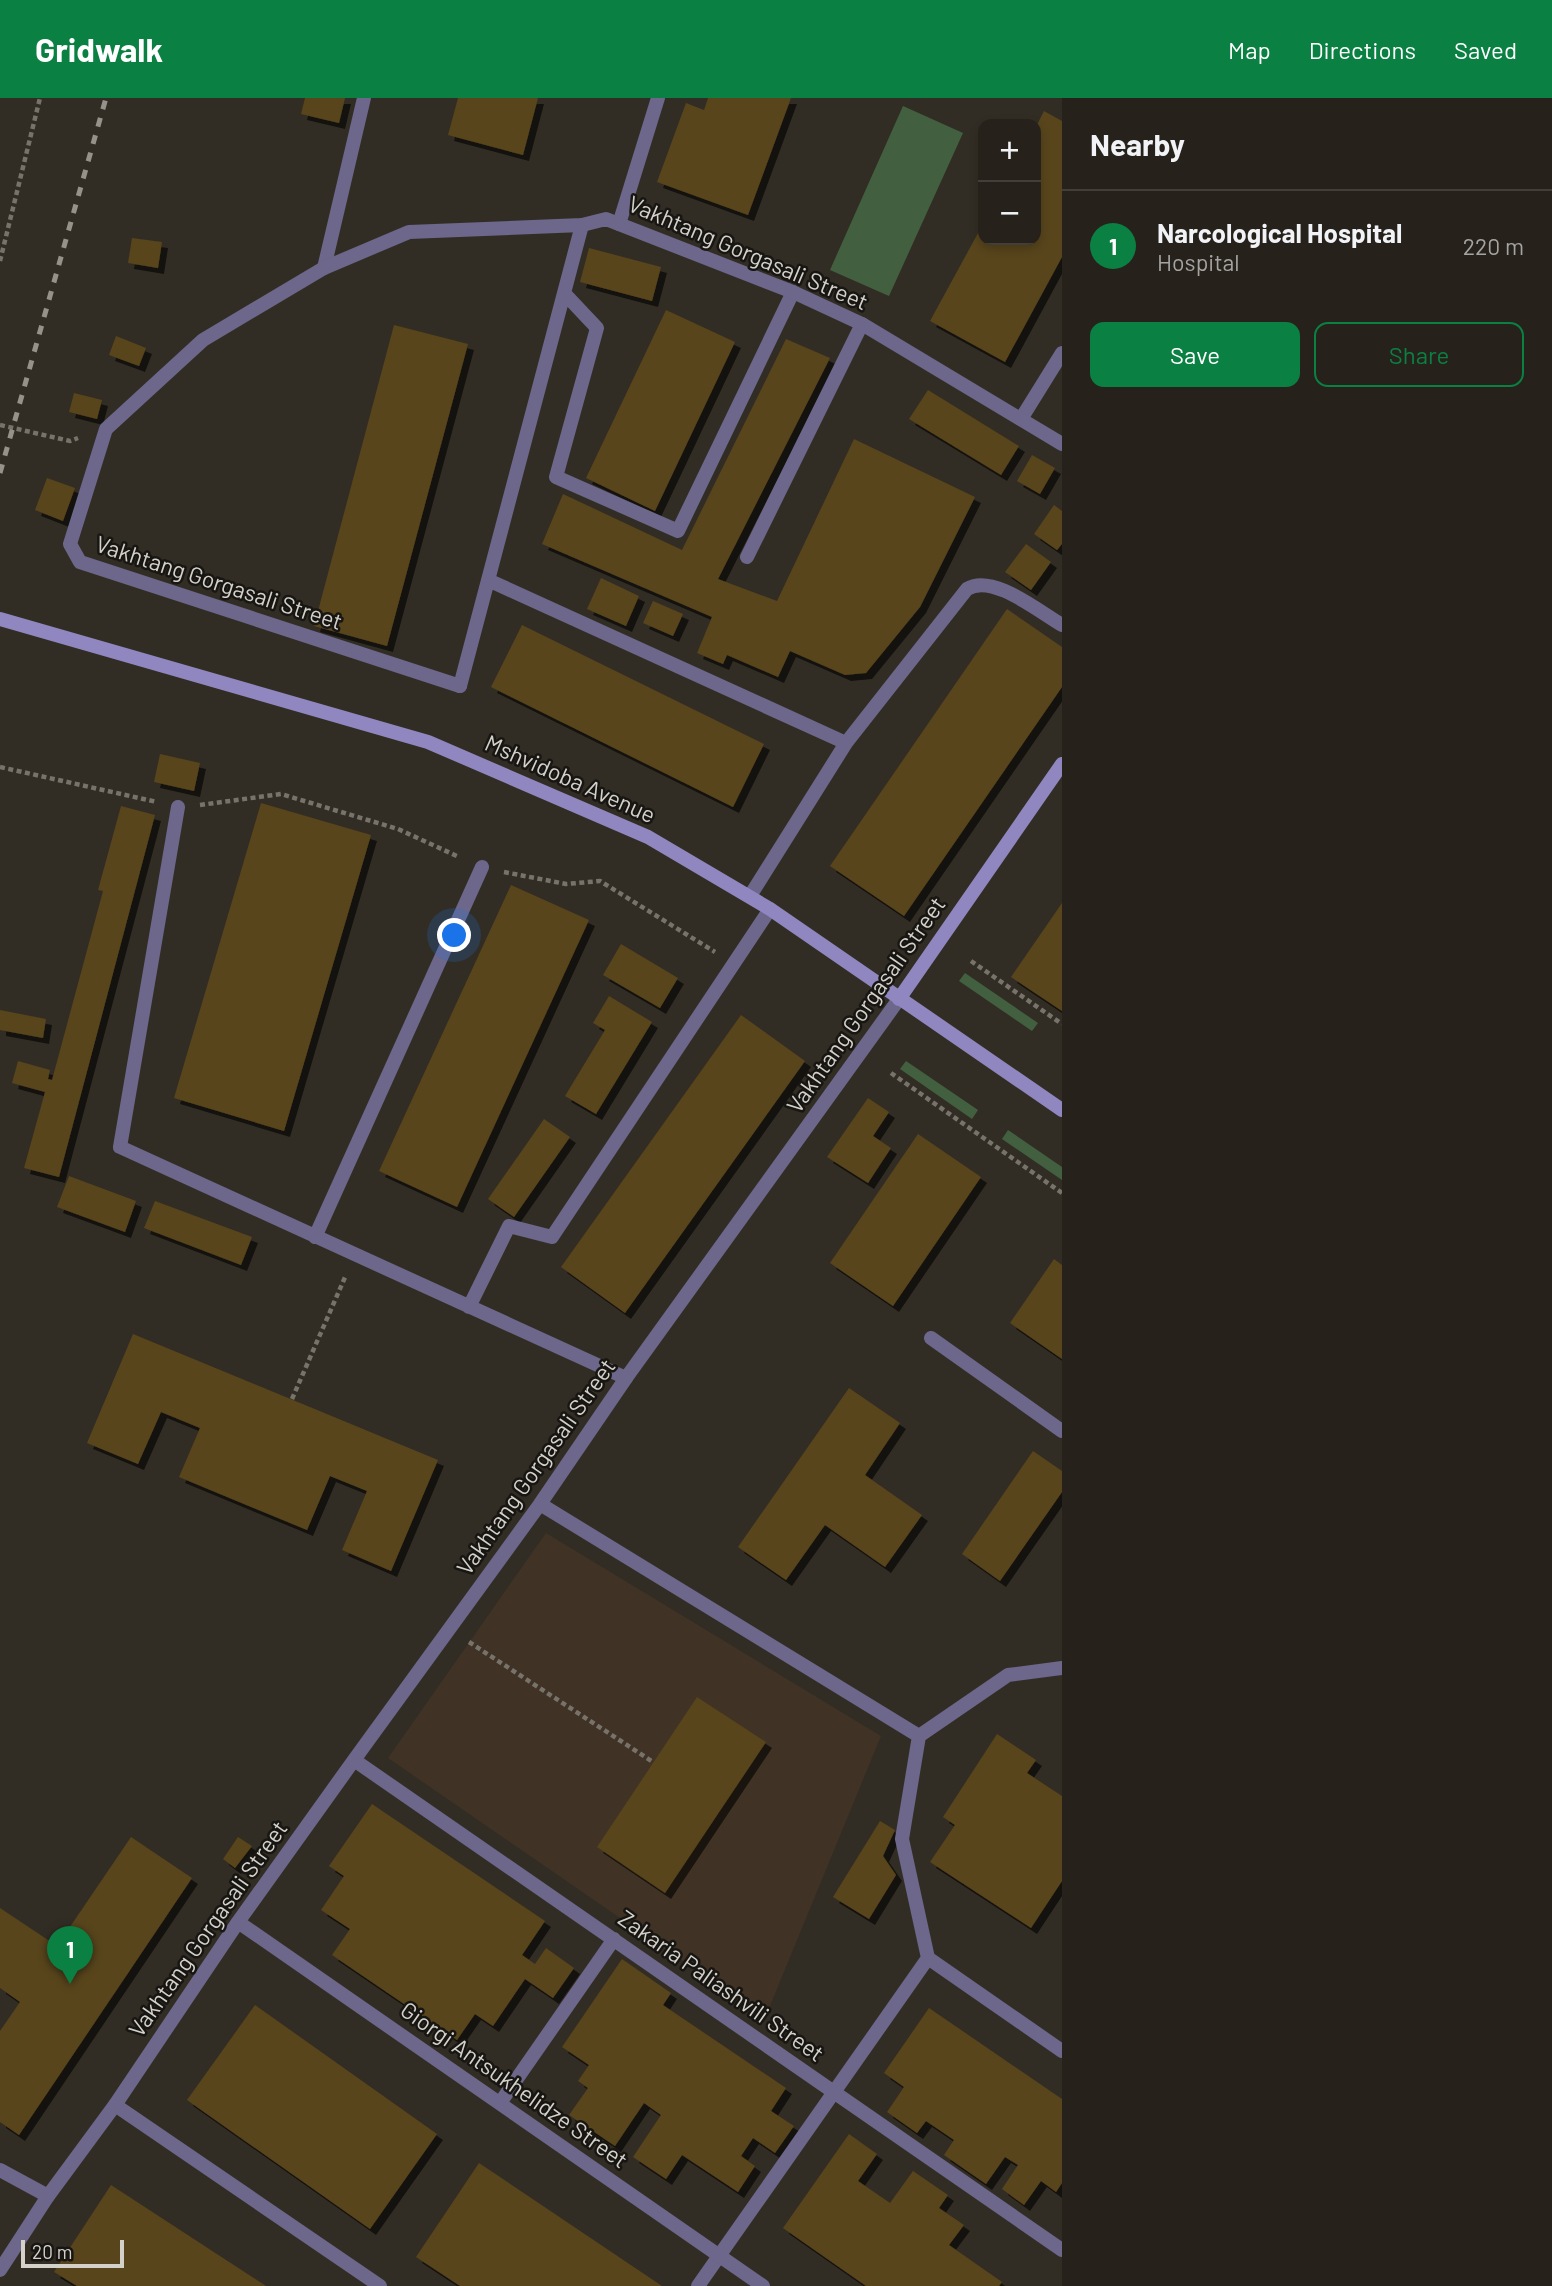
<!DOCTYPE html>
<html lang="en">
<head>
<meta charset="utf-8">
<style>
	body { margin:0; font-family:Barlow,sans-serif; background:#322f28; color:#f1f3f6 }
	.controls { position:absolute; right:21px; top:21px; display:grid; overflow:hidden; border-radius:14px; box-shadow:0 4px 10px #0003 }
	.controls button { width:63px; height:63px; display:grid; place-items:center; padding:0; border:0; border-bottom:2px solid #423f3a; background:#26221b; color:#f1f3f6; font:35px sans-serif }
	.scale { position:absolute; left:21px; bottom:18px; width:103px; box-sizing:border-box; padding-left:7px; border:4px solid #d4d1cb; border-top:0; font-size:19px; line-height:24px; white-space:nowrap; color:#d4d1cb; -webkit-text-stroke:5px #181612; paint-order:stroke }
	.you { position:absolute; left:455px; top:838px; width:24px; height:24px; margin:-18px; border:5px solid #fff; border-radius:50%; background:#1a73e8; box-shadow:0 0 0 10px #1a73e833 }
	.badge { display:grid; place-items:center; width:46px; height:46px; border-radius:50%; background:#0b8043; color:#fff; font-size:23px; font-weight:700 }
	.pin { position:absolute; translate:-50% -58px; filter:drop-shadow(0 2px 4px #0008) }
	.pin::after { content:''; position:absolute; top:37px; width:24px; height:21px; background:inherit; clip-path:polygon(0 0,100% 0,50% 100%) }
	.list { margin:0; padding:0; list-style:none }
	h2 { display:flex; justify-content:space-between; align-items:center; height:91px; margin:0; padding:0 28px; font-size:30px }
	h2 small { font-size:23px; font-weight:400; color:#a4a4a3 }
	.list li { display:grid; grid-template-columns:46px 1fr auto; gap:21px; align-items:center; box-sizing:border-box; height:112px; padding:0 28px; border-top:2px solid #423f3a }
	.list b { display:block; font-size:26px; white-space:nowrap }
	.list p { margin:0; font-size:23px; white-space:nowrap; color:#a4a4a3 }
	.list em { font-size:23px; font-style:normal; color:#a4a4a3 }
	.actions { display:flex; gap:14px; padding:21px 28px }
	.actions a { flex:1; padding:16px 0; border:2px solid #0b8043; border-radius:14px; text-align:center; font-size:24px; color:#0b8043 }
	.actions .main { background:#0b8043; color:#fff }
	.map { position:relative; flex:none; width:1062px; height:2188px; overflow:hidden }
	header { display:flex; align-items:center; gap:42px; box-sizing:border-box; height:98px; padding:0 35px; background:#0b8043; color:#fff }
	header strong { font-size:33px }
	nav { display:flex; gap:38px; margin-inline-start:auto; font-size:24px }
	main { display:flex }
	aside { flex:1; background:#26221b }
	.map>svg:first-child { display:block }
	.education { fill:#403224 }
	.green { fill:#42603f }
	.building { fill:#58441b; filter:url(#shadow) }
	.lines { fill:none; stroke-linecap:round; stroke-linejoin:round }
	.path { stroke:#77736b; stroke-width:4.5; stroke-dasharray:5 3.5; stroke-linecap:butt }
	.lane { stroke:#6c678b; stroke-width:14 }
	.street { stroke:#6c678b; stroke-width:14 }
	.secondary { stroke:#9087c0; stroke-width:14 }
	.rail { stroke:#96928b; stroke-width:5; stroke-dasharray:9 9; stroke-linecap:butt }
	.labels { text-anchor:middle; stroke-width:5; stroke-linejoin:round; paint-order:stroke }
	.street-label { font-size:23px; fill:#d4d1cb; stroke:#181612 }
</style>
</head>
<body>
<header>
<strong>Gridwalk</strong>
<nav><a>Map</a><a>Directions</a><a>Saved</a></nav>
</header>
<main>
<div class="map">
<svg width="1062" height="2188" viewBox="0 0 1062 2188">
	<defs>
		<filter id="shadow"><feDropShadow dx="6" dy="6" stdDeviation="0" flood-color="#0009"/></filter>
	</defs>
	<rect width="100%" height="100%" fill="#322d24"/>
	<path class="education" d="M 546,1435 L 881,1638 L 765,1920 L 388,1660 Z"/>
	<path class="green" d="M 903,8 L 963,35 L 889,198 L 830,172 Z
		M 965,875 L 1038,925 L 1032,933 L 959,883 Z
		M 906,963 L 978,1012 L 972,1021 L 900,971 Z
		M 1008,1032 L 1062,1069 L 1062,1082 L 1002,1041 Z"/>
	<path class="building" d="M 305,0 L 345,0 L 339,25 L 301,16 Z
		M 458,0 L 538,0 L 523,57 L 448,37 Z
		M 708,0 L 791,0 L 748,117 L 657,84 L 686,5 L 704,12 Z
		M 1044,13 L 1062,23 L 1062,159 L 1005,264 L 930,223 L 983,126 L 983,142 L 1036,142 L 1036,29 Z
		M 132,140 L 162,144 L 158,170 L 128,165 Z
		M 589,150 L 661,169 L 652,203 L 580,184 Z
		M 666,212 L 735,244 L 655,413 L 586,380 Z
		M 394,227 L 468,246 L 387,548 L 314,528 Z
		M 116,238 L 146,250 L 139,268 L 109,257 Z
		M 786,241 L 830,260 L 718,481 L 777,503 L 854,341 L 975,399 L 920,509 L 866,575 L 845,577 L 790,553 L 778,579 L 727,557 L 723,566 L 697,555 L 712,519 L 542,446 L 563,396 L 682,452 Z
		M 928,292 L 1019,348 L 1001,377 L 909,321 Z
		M 74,295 L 102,302 L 97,321 L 69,314 Z
		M 1032,357 L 1055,370 L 1040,396 L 1017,383 Z
		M 47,380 L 75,390 L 63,423 L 35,412 Z
		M 1054,407 L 1062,413 L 1062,446 L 1057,452 L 1034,436 Z
		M 1026,446 L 1051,464 L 1031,492 L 1005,474 Z
		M 601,480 L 639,498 L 626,528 L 587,511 Z
		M 653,503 L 683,516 L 673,538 L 643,525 Z
		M 1007,511 L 1062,549 L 1062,589 L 904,818 L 830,768 Z
		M 522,527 L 764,646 L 733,709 L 491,589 Z
		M 160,656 L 200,665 L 194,693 L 154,684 Z
		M 261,705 L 371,737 L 284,1033 L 174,1000 Z
		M 121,708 L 155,717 L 59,1079 L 24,1070 L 45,994 L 12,985 L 18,963 L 50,972 L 48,981 L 52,982 L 103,793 L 98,792 Z
		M 511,787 L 589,822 L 457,1109 L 379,1073 Z
		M 1062,805 L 1062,913 L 1011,879 Z
		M 621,846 L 678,880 L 660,910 L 603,877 Z
		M 609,898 L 652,924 L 596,1016 L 565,998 L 605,932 L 593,925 Z
		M 0,912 L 46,921 L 43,940 L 0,932 Z
		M 741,917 L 805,963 L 625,1215 L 561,1169 Z
		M 868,1000 L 889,1014 L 873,1038 L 891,1050 L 868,1085 L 827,1059 Z
		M 544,1021 L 570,1039 L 514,1119 L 488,1101 Z
		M 918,1036 L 981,1079 L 893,1208 L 830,1165 Z
		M 69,1078 L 136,1103 L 125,1134 L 57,1109 Z
		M 155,1103 L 252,1139 L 241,1167 L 144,1130 Z
		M 1054,1161 L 1062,1167 L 1062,1261 L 1010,1225 Z
		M 133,1236 L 438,1362 L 391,1473 L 342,1452 L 367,1393 L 330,1378 L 307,1432 L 179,1379 L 200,1330 L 161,1314 L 138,1366 L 87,1345 Z
		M 849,1290 L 900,1325 L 865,1377 L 922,1417 L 885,1469 L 825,1427 L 786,1482 L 738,1449 Z
		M 1033,1353 L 1062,1373 L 1062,1394 L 1000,1483 L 962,1456 Z
		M 697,1599 L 766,1644 L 665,1795 L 597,1749 Z
		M 997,1636 L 1036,1662 L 1027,1675 L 1062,1698 L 1062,1783 L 1031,1830 L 930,1764 L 955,1727 L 943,1719 Z
		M 372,1706 L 545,1823 L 522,1857 L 535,1866 L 546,1850 L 574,1870 L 553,1900 L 525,1881 L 493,1928 L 475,1916 L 457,1942 L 332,1857 L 350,1831 L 321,1812 L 344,1778 L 329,1768 Z
		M 880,1723 L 895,1732 L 883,1758 L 896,1777 L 869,1821 L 833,1799 Z
		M 131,1739 L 192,1780 L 19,2037 L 0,2024 L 0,1933 L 20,1904 L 0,1890 L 0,1810 L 57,1848 Z
		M 238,1739 L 252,1748 L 235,1770 L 223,1761 Z
		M 622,1861 L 671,1895 L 663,1907 L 786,1990 L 771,2013 L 794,2028 L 775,2055 L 753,2040 L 741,2058 L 755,2068 L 738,2094 L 682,2057 L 666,2081 L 633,2059 L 661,2017 L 644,2005 L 615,2048 L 569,2017 L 588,1990 L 578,1983 L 589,1967 L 562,1949 Z
		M 255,1907 L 437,2036 L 370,2131 L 187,2002 Z
		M 929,1910 L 1062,2001 L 1062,2085 L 1056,2094 L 1041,2083 L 1024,2107 L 1002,2091 L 1018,2067 L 1005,2059 L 986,2086 L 944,2057 L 954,2042 L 926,2023 L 917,2035 L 887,2014 L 904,1989 L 884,1975 Z
		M 849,2036 L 877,2056 L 858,2083 L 890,2105 L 913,2073 L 948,2097 L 939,2110 L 964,2127 L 949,2147 L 1002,2184 L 999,2188 L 866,2188 L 783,2130 Z
		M 479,2065 L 662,2188 L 460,2188 L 416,2159 Z
		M 111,2087 L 266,2188 L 77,2188 L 54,2174 Z"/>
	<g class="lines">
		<path class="path" d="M 0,163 L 40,0
			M 0,327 L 70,343 L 78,340
			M 0,669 L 157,704
			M 200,707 L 281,696 L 398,731 L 459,759
			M 504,774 L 566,786 L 600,783 L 715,854
			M 971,863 L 1062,926
			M 891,975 L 1062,1095
			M 292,1301 L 346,1177
			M 469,1544 L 653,1664"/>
		<path class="lane" d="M 619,126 L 658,0
			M 324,170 L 364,0
			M 564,195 L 597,230 L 556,379 L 678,433 L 793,194
			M 1021,321 L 1062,255
			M 747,459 L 862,226
			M 488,482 L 846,645
			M 460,588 L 582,127
			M 178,709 L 120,1049 L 626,1280
			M 750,798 L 846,645 L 967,491 C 992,475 1038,513 1062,527
			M 315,1139 L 482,769
			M 469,1209 L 509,1128 L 552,1139 L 770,811
			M 931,1240 L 1062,1333
			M 115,2007 L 380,2188
			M 0,2172 L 48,2098
			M 698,2188 L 719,2158"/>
		<path class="street" d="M 460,588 L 80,464 L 70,446 L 106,331 L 203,242 L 324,170 L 409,134 L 582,127 L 606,121 L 793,194 L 862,226 L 1062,346
			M 540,1406 L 919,1638
			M 919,1638 L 902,1741 L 928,1860 L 1062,1953
			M 919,1638 L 1008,1577 L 1062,1570
			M 354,1662 L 1062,2152
			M 238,1824 L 763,2188
			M 500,2005 L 614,1841
			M 0,2072 L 48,2098 L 115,2007 L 238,1824 L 354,1662 L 540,1406 L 626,1280 L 899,901
			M 719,2158 L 928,1860"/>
		<path class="secondary" d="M 0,521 L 428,644 L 648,739 L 770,811 L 1062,1012
			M 899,901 L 1062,666"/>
		<path class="rail" d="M 0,375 L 106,0"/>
	</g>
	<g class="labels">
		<g class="street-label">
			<text transform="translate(748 155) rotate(23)" y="8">Vakhtang Gorgasali Street</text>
			<text transform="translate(219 485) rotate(18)" y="8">Vakhtang Gorgasali Street</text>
			<text transform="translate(570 681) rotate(24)" y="8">Mshvidoba Avenue</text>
			<text transform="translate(866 907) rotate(-55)" y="8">Vakhtang Gorgasali Street</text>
			<text transform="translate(536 1369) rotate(-55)" y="8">Vakhtang Gorgasali Street</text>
			<text transform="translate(208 1831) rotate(-55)" y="8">Vakhtang Gorgasali Street</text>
			<text transform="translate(721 1888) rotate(35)" y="8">Zakaria Paliashvili Street</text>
			<text transform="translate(514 1987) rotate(35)" y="8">Giorgi Antsukhelidze Street</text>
		</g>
	</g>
</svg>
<div class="controls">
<button>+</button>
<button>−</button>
</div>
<div class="scale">20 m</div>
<div class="you"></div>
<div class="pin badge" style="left:70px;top:1886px">1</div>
</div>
<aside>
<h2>Nearby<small></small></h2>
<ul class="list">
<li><span class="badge">1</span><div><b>Narcological Hospital</b><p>Hospital</p></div><em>220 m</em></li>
</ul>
<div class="actions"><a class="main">Save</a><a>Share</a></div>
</aside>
</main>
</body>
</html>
